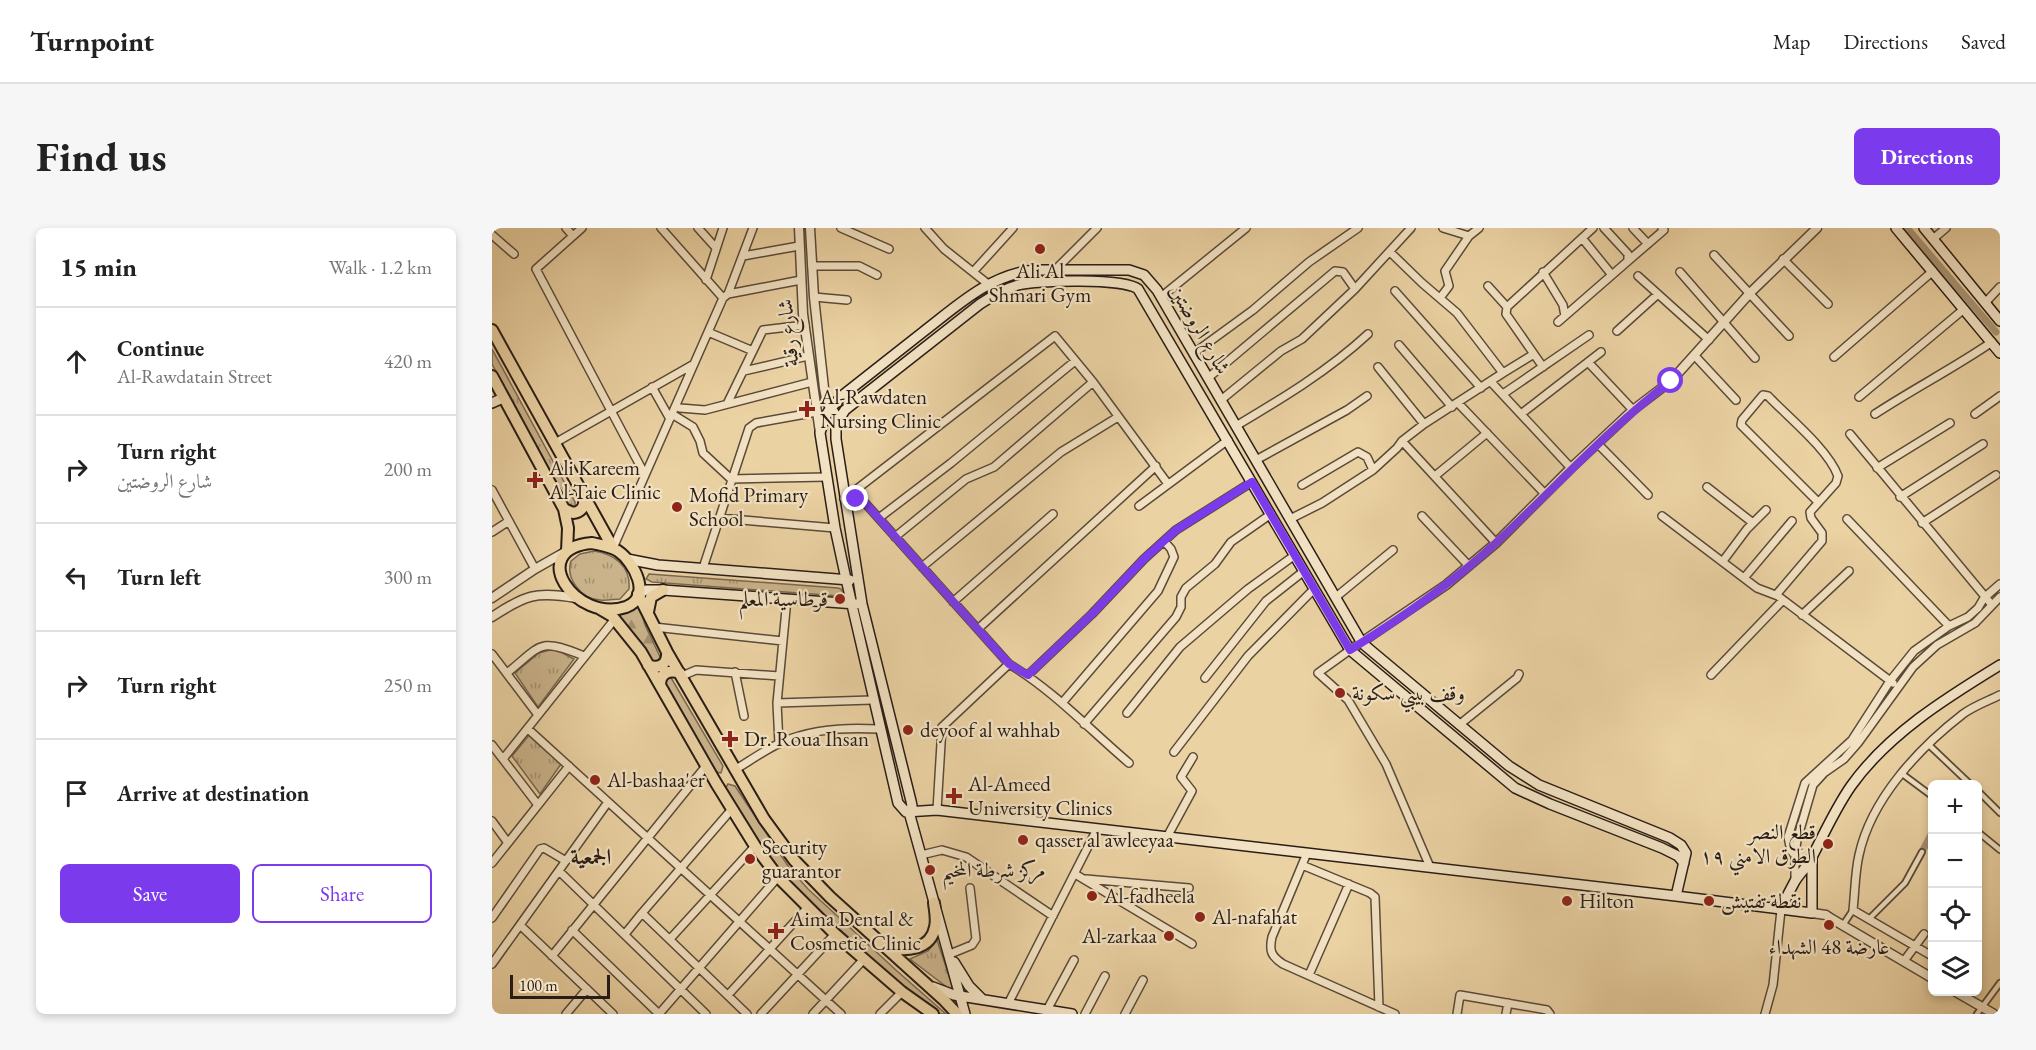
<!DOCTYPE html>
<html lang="en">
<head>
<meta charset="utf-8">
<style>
	body { margin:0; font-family:"EB Garamond",Amiri,serif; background:#f6f6f6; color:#222 }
	.controls { position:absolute; right:18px; bottom:18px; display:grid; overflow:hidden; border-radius:9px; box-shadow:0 3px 9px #0003 }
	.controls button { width:54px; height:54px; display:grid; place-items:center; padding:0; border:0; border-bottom:2px solid #e0e0e0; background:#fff; color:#222; font:30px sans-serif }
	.scale { position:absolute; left:18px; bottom:15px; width:100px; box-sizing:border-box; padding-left:6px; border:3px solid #291d16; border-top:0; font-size:16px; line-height:21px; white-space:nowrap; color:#291d16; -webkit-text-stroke:4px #f2e2c3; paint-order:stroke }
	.stop { position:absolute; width:18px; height:18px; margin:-14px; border:4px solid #7c3aed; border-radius:50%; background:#fff }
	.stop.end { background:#7c3aed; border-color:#fff; box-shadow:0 2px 6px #0008 }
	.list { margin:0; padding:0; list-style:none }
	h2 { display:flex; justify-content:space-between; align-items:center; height:78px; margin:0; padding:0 24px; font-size:26px }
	h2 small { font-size:20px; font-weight:400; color:#767676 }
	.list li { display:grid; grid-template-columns:39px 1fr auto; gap:18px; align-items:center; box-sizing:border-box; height:108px; padding:0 24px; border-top:2px solid #e0e0e0 }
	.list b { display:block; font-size:22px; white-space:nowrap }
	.list p { margin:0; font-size:20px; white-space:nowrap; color:#767676 }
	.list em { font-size:20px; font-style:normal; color:#767676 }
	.actions { display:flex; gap:12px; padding:18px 24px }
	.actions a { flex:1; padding:14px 0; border:2px solid #7c3aed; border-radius:9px; text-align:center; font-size:21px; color:#7c3aed }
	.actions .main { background:#7c3aed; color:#fff }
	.icon { flex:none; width:33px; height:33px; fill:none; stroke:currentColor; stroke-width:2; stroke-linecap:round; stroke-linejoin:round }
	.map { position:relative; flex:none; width:1508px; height:786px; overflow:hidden; border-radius:9px }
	header { display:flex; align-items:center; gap:36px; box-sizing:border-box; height:84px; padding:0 30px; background:#fff; border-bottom:2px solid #e0e0e0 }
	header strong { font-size:28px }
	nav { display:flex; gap:33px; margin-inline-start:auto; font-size:21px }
	.intro { display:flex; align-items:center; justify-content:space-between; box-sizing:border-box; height:144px; padding:0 36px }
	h1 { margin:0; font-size:42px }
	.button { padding:15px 27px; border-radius:9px; background:#7c3aed; color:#fff; font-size:21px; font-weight:700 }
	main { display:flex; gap:36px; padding:0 36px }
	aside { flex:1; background:#fff; border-radius:9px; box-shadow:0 3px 9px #0003 }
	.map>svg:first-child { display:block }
	.grass { fill:url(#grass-tufts); stroke:#7a6850; stroke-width:1.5 }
	.forest { fill:url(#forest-firs); stroke:#7a6850; stroke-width:1.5 }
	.garden { fill:#cab38b; stroke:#7a6850; stroke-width:1.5 }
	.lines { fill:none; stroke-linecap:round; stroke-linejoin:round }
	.canal { stroke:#a99473; stroke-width:7 }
	.pedestrian-casing { stroke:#5a4a39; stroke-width:8 }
	.minor-casing { stroke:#5a4a39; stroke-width:10 }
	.tertiary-casing { stroke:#5a4a39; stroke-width:11 }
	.secondary-casing { stroke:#291d16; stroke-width:12 }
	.primary-casing { stroke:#291d16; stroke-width:14 }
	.pedestrian { stroke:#f2e2c3; stroke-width:4.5 }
	.minor { stroke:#f2e2c3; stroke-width:7 }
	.tertiary { stroke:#f2e2c3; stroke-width:8 }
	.secondary { stroke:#f2e2c3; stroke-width:9 }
	.primary { stroke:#ebd2a3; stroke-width:10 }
	.route { stroke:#7c3aed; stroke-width:8 }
	.poi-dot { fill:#8f2418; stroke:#f2e2c3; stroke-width:2 }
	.labels { text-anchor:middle; stroke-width:4.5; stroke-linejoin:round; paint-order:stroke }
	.poi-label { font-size:21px; fill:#291d16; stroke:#f2e2c3; text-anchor:start }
	.street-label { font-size:21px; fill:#291d16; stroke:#f2e2c3 }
	.neighbourhood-label { font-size:22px; font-weight:bold; fill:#291d16; stroke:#f2e2c3 }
</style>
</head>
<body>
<header>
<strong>Turnpoint</strong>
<nav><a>Map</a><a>Directions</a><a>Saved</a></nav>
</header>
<div class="intro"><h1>Find us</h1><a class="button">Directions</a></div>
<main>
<aside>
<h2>15 min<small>Walk · 1.2 km</small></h2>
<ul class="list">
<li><svg class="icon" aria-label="ahead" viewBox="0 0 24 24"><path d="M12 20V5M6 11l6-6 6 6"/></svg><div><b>Continue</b><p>Al-Rawdatain Street</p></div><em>420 m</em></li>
<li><svg class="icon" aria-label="right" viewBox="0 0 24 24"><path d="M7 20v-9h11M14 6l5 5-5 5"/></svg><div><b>Turn right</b><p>شارع الروضتين</p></div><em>200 m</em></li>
<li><svg class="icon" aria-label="left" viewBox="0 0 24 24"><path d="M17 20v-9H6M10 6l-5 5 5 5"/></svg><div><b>Turn left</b></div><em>300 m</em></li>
<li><svg class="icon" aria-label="right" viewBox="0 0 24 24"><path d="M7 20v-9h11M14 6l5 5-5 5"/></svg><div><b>Turn right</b></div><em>250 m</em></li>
<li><svg class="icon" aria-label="arrive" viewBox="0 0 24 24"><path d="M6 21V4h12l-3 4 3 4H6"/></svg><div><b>Arrive at destination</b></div></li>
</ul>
<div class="actions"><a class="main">Save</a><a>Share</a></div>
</aside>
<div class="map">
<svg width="1508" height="786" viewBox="0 0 1508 786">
	<defs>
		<pattern id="grass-tufts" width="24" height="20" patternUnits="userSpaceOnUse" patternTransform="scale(1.5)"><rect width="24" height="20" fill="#cab38b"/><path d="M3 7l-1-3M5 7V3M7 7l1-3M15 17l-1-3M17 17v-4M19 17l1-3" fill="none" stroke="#a49171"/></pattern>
		<pattern id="forest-firs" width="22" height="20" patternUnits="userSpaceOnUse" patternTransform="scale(1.5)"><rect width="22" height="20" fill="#cab38b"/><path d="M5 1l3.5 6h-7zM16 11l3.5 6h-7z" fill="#a49171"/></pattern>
	</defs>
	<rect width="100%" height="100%" fill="#ebd2a3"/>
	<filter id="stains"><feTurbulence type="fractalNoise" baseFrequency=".00333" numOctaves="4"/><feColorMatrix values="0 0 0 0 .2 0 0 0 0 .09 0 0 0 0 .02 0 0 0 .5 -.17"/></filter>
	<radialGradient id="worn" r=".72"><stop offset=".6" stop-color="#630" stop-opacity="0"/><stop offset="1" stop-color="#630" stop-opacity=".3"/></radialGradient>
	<path class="grass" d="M 0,121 L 83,274 L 83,278 L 81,280 L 76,276 L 0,136 Z
		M 102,323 C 122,326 139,338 137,361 L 128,371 C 122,371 115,373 108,372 C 90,371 73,351 79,333 L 88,326 Z
		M 157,346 L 346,360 L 349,361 L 351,365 L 347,368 L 160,354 L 154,351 Z
		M 58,422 L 65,422 L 82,431 L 46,479 L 23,445 L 47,425 Z
		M 38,506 L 69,536 L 48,566 L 20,528 Z
		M 445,712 L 460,757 L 460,761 L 456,760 L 418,731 L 436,723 Z"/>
	<path class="forest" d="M 147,375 L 153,397 L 170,433 L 161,436 L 146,411 L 122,387 L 133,384 Z"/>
	<path class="garden" d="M 178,448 L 231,538 L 229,545 L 224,544 L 172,456 L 173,449 Z
		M 236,556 L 243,558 L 298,641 L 316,661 L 405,743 L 454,786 L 447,786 L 399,750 L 294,650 L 264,611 L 233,561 Z"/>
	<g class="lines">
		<path class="canal" d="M 1415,0 L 1504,104
			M 1432,620 L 1440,605"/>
		<defs>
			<path id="pedestrian" d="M 1437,517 L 1478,556
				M 1409,545 L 1440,568
				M 1486,563 L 1508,585
				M 1486,604 L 1508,622
				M 1378,690 L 1413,655 L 1430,624
				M 1351,697 L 1361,682
				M 1485,786 L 1508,755"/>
			<path id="minor" d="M 74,0 L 81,8
				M 90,0 L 44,41 L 153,247
				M 169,0 L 231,70
				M 206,0 L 224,20
				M 349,0 L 397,21
				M 433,0 L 452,21 L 496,56
				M 1141,0 L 1156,16
				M 0,7 L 22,26
				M 977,8 L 987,0
				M 1090,10 L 1120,47
				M 1441,11 L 1454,0
				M 1222,27 L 1297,108
				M 251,28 L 307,18
				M 1291,31 L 1336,76
				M 1136,33 L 1172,2 L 1170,0
				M 320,38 L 367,38 L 385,47
				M 563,42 L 605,0
				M 481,44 L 521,0
				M 1051,44 L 1071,77 L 1073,88
				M 1188,44 L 1263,130
				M 1146,48 L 1217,112
				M 214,52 L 231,0
				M 996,58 L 1015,79
				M 903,63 L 989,160
				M 236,66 L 309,52
				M 322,69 L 355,72
				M 669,69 L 754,0
				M 948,70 L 957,58 L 953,43 L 977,8 L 951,0
				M 1493,75 L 1508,59
				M 1066,94 L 1136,33 L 1136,26 L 1112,0
				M 1125,103 L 1166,66
				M 216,104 L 261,123
				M 907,117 L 960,179
				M 702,125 L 761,82 L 817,34 L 866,0
				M 1203,128 L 1244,172
				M 1342,129 L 1441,43
				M 1096,134 L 1141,182
				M 886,139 L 932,196
				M 1051,139 L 1014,86 L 1015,79 L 1101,0
				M 252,143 L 316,128
				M 1011,145 L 1042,126
				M 716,150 L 843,43 L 851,44 L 863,61
				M 999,154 L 1079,240
				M 160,159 L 178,191
				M 1011,166 L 1097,107
				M 1367,169 L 1472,81
				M 729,172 L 789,123 L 810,111 L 863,61 L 919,0
				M 236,174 L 271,102 L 313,97
				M 966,175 L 1053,266
				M 184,178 L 188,180 L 213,182 L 320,154
				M 180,186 L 201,199 L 208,213 L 211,225 L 239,251 L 335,249
				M 1029,186 L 1109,124
				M 1383,186 C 1421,161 1462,140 1500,114
				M 1483,186 L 1508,168
				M 744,198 C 791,170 836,143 876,106
				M 1358,206 L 1500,377
				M 910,213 L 1004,315
				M 63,215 L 202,136
				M 1106,216 L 1156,267
				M 764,232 L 855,182 L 875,168
				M 1385,240 L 1458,195
				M 943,248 L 995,205
				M 810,257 L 866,224 L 875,229 L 881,242
				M 1215,259 L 1261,295
				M 0,262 L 43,341
				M 1408,269 L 1491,216
				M 352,271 L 563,108 L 601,154 L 676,256
				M 352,271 L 364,271 L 374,276 L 517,436 C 561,462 598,502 637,535
				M 647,278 L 736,212
				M 930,288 L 976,337
				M 1170,288 L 1265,360 L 1286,368 L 1401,455
				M 227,290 L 343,300
				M 387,290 L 459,235 L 583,133
				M 798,291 L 830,275 L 881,242 L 905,220 L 910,213 L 932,196 L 1011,145 L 965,85 L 930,55 L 898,24
				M 1355,291 L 1457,398
				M 1430,295 L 1504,247
				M 0,304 L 17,293
				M 403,309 L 474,251 L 502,239 L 601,154
				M 121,320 L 231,70 L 236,66 L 261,0
				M 1231,333 L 1255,301 L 1274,282
				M 430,339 L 569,224 L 626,189
				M 211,340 L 257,200 L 264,195 L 325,184
				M 1252,350 L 1300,293
				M 1508,356 L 1492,370 L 1486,380 L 1476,389 L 1457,398 L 1422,423 L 1398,453 L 1360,512 L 1313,555 L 1296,609 L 1299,623 L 1303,627 L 1305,612 L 1321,557 L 1332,545 L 1352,531 L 1366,515 L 1421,439 L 1445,417 L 1483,395 L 1508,369
				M 1284,367 L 1330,313 L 1330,305 L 1319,290 L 1318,284 L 1344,255 L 1346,248 C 1336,221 1296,189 1276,168 L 1271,167 L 1250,192 L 1249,197 L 1326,274
				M 844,369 L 901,322
				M 461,374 L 561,286
				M 1310,387 L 1357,343
				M 162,399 L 291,413
				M 486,401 L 664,238
				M 858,422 L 826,445 L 856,472 L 894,536 L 938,639
				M 0,426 L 46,487
				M 243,444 L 252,488
				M 15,445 C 50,417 46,409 92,428
				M 536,447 L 600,386 L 652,331 L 684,302 L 760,254
				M 1219,447 L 1291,372
				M 190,448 L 204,442 L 287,448
				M 713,450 L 774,373 L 812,343
				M 285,475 L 380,472
				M 570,475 L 666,363 L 682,329 L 679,321 L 672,313
				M 635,485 L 688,419 L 756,361 L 803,327
				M 592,496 L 684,389 L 689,379 L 689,369 L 694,360 L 723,336 L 739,314 L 779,286
				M 967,497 L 1025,450 L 1027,446
				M 36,501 L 349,786
				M 287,516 L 285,475 L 295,371
				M 0,517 L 46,577
				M 682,524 L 756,428 L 822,361
				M 11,531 L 122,392
				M 244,541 C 264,529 284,514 307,508 C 333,500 360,500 387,501
				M 445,582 L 450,499 L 517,436
				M 0,593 L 16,615
				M 675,609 L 700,563 L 689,549 L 701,529
				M 815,625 L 780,709 C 777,723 779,728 791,736 L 903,786
				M 429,627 L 450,622 L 474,629 L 561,688
				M 1303,627 L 1303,651
				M 0,635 L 77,538
				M 810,637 L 878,665 L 883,669 L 887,779
				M 67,643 L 214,786
				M 583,646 L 700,716
				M 594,651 L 697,660
				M 150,685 L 240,581
				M 0,690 L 48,621 L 52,620 L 74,633
				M 28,697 L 121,786
				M 80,702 L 167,786
				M 133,706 L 150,685 L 255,786
				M 178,711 L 263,618
				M 458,726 L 480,717 L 484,711 L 478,660
				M 60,728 L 214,538
				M 1440,728 L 1361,682 C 1363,664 1363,644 1367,627 C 1379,571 1427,520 1471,486 C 1482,478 1496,473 1508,467
				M 1412,733 L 1432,706
				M 0,736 L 116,574
				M 817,747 L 857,656
				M 236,767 L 315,680
				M 516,776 L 605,601
				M 555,782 L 582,732
				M 74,786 L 95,761
				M 167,786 L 286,649
				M 269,786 L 343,706
				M 321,786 L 372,731
				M 388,786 L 410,764
				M 593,786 L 613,748
				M 633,786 L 651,752
				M 965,786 L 968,767 L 1055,782 L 1058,786
				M 1014,786 L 1016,775
				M 1273,786 L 1281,757 L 1289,682"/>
			<path id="tertiary" d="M 307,0 L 311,86 L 328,205
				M 318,0 L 322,69 L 332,160 L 335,175 L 343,185 L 345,192
				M 0,370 L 43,341 L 73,324
				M 0,389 C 33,367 44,363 84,370
				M 858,422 L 954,357 L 1004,315 L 1079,240 L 1141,182 L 1179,153 L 1258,65 L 1325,0
				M 1320,685 L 1334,687 L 1340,691 L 1440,750
				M 1464,764 L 1502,786"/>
			<path id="secondary" d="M 1404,0 L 1508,125
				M 1432,0 L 1508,93
				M 0,175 L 11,170
				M 135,331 L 166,337 L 358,352
				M 146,366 L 154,362 L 171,362 L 364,376
				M 1184,668 L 1194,625 L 1189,617 L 1178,610 L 1047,557 L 1017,538 L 870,415 L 665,62 L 652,47 L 637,42 L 542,42 C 497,47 465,78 431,104 C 404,125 378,146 351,167 L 338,181 L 333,189 L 328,205 L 343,300 L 354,351 L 406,575 L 414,584 L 445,582 L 1184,668 L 1320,685 L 1320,630
				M 1289,682 C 1293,672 1298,662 1303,653 C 1308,645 1315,639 1319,631 C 1332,606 1343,581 1359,558 C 1396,506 1454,470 1508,437
				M 462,734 L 477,758 L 490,771
				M 441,759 L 462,767 L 580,786
				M 473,786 L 417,584 L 420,578 L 419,573 L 370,376 L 344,211 L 344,196 L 353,182 L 488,76 C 500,68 512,61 526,57 C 545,52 632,50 646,61 L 858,422 L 1023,560 L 1058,576 L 1170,620 L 1186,628 L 1192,635"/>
			<path id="primary" d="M 0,102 L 121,320
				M 0,148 L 72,281 L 76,300 L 75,323
				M 72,281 L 81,285 C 89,284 93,279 92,271
				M 100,315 C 109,317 118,318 126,323 C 142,334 161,369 134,379 C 83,396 33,321 100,315 Z
				M 146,366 L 175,424 L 272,591 L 302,632 L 338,669 L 452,772 L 465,786
				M 108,381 L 120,388 L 149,424 L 224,555 L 263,618 L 286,649 L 343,706 L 410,764 L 441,786
				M 156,384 L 159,369 L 171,362
				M 156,437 C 167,442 176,436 175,424
				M 168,457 C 168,445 177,441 188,445
				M 395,719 C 413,724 439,722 443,699 C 445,692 443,683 442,675"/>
		</defs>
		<use href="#pedestrian" class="pedestrian-casing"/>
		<use href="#minor" class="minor-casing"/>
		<use href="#tertiary" class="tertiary-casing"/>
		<use href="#secondary" class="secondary-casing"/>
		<use href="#primary" class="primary-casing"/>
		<use href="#pedestrian" class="pedestrian"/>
		<use href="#minor" class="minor"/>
		<use href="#tertiary" class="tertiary"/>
		<use href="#secondary" class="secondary"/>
		<use href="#primary" class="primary"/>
	</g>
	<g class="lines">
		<path class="route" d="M 364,271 L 374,276 L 517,436 L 536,447 L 600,386 L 652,331 L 684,302 L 760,254 L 858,422 C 908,391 962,354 1005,314 C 1063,260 1116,201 1179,153"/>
	</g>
	<g class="poi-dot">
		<circle cx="548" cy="21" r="6"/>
		<path d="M312 172h6v6h6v6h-6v6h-6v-6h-6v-6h6z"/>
		<path d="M40 243h6v6h6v6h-6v6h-6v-6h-6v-6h6z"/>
		<circle cx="185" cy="279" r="6"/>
		<circle cx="348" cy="371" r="6"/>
		<circle cx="848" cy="465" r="6"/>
		<circle cx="416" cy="502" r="6"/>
		<path d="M235 502h6v6h6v6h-6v6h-6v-6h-6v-6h6z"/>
		<circle cx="103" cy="552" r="6"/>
		<path d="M459 559h6v6h6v6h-6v6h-6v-6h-6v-6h6z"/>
		<circle cx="531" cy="612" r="6"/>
		<circle cx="1336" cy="616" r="6"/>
		<circle cx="258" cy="631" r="6"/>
		<circle cx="438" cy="642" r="6"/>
		<circle cx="600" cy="668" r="6"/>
		<circle cx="1075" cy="673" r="6"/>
		<circle cx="1217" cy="673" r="6"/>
		<circle cx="708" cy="689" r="6"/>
		<circle cx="1337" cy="697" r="6"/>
		<path d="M281 694h6v6h6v6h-6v6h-6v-6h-6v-6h6z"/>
		<circle cx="677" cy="708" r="6"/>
	</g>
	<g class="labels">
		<g class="poi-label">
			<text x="548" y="50" text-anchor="middle">Ali Al<tspan x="548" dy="24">Shmari Gym</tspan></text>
			<text x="328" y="176">Al-Rawdaten<tspan x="328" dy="24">Nursing Clinic</tspan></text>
			<text x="57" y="247">Ali Kareem<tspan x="57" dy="24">Al-Taie Clinic</tspan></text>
			<text x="197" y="274">Mofid Primary<tspan x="197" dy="24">School</tspan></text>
			<text x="336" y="378" text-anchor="end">قرطاسية المعلم</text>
			<text x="860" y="472">وقف بيبي سكونة</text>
			<text x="428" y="509">deyoof al wahhab</text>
			<text x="252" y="518">Dr. Roua Ihsan</text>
			<text x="115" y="559">Al-bashaa'er</text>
			<text x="476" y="563">Al-Ameed<tspan x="476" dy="24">University Clinics</tspan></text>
			<text x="1324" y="611" text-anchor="end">قطع النصر<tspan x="1324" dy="24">الطوق الامني ۱۹</tspan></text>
			<text x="543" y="619">qasser al awleeyaa</text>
			<text x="270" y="626">Security<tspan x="270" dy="24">guarantor</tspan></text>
			<text x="450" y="649">مركز شرطة المخيم</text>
			<text x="612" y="675">Al-fadheela</text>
			<text x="1087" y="680">Hilton</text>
			<text x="1229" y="680">نقطة تفتيش</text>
			<text x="720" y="696">Al-nafahat</text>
			<text x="298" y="698">Aima Dental &amp;<tspan x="298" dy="24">Cosmetic Clinic</tspan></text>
			<text x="665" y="715" text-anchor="end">Al-zarkaa</text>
			<text x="1337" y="726" text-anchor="middle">عارضة 48 الشهداء</text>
		</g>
		<g class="street-label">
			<text transform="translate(708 101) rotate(60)" y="7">شارع الروضتين</text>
			<text transform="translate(296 105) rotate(-96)" y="7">شارع رقية</text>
		</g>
		<g class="neighbourhood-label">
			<text x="99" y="636">الجمعية</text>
		</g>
	</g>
	<rect width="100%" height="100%" filter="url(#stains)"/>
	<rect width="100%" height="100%" fill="url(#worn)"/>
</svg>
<div class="controls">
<button>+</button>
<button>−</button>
<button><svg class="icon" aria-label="locate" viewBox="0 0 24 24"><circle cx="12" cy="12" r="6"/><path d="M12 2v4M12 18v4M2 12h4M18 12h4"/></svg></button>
<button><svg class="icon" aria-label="layers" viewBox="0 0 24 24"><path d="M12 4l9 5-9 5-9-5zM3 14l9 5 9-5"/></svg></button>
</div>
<div class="scale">100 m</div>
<div class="stop" style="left:1179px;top:153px"></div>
<div class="stop end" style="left:364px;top:271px"></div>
</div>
</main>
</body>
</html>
